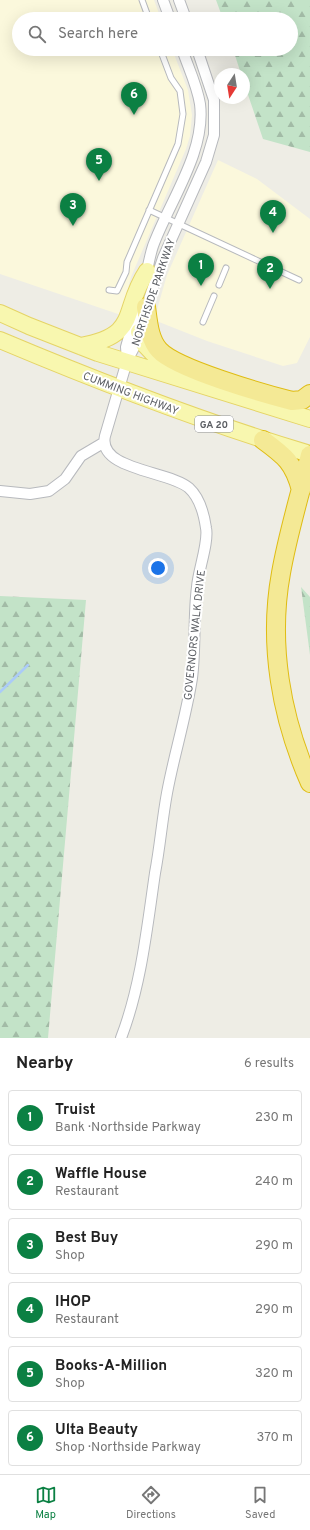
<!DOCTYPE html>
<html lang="en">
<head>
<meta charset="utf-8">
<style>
	body { margin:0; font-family:Overpass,sans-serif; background:#f6f6f6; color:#222 }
	.compass { position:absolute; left:214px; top:68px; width:36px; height:36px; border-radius:50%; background:#fff; box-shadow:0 4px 16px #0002; rotate:192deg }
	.you { position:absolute; left:158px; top:568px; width:14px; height:14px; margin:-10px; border:3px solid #fff; border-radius:50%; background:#1a73e8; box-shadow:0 0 0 6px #1a73e833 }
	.badge { display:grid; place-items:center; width:26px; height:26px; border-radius:50%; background:#0b8043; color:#fff; font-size:13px; font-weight:700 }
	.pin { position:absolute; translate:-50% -33px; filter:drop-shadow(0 1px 2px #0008) }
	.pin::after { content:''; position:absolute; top:21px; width:14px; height:12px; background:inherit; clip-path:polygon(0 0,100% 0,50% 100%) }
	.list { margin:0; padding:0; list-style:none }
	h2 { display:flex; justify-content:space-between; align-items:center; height:52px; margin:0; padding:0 16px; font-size:17px }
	h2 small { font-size:13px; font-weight:400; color:#767676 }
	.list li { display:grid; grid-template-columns:26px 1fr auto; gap:12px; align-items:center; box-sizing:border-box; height:56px; margin:0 8px 8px; padding:0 8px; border:1px solid #e0e0e0; border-radius:4px }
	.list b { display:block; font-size:15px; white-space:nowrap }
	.list p { margin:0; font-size:13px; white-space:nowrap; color:#767676 }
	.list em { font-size:13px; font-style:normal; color:#767676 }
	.icon { flex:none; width:22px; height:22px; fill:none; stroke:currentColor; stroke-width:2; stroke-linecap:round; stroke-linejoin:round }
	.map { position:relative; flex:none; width:310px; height:1038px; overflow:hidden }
	.search { position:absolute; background:#fff; box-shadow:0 4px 16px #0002; left:12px; right:12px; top:12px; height:44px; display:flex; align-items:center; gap:10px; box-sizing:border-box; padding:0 14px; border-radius:22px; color:#767676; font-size:15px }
	.sheet { height:436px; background:#fff }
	nav { display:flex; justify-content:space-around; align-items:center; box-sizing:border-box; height:56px; border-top:1px solid #e0e0e0; background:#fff; font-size:11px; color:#767676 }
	nav a { display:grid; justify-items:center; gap:2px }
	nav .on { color:#0b8043 }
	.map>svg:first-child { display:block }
	.commercial { fill:#fbf8dc }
	.forest { fill:url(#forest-firs) }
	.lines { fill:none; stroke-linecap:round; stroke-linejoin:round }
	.stream { stroke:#abcbf8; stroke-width:2.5 }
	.service-casing { stroke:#b7b9bd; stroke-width:7 }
	.minor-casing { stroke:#b7b9bd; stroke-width:12 }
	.primary-casing { stroke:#e5d466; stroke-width:18 }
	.motorway-casing { stroke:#dfbc13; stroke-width:20 }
	.service { stroke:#fff; stroke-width:5 }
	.minor { stroke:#fff; stroke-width:10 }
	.primary { stroke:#f8f7af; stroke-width:16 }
	.motorway { stroke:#f4e995; stroke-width:18 }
	.labels { text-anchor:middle; stroke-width:4; stroke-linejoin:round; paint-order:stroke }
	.shield { fill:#fff; stroke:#8d8f92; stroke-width:1 }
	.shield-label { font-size:10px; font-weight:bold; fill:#5c5f64 }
	.street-label { font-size:11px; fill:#5c5f64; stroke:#fff }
</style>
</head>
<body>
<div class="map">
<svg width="310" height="1038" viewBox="0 0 310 1038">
	<defs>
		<pattern id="forest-firs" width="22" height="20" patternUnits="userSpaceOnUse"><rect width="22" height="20" fill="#c3e3c8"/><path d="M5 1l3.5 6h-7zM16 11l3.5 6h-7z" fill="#a2bba6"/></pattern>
	</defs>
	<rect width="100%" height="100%" fill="#eeede5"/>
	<path class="commercial" d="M 0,0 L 154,0 L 161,19 L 19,19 L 19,49 L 172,49 L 188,90 L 192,115 L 190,136 L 186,149 L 131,277 L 121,315 L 0,274 Z
		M 218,160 L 257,179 L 310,219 L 310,337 L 297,363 L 283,366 L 207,341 L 154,320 L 167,275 Z"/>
	<path class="forest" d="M 216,0 L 310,0 L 310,152 L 263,139 L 244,83 L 244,74 L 241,74 L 233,49 L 291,49 L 291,19 L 223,19 Z
		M 301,587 L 310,597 L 310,655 Z
		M 0,596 L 86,600 L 48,1038 L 0,1038 Z"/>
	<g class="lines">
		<path class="stream" d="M 0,692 L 28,665"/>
		<defs>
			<path id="service" d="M 142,0 L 149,19
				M 149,210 L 299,280
				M 219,285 L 226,268
				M 109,290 L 117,291 L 126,272 L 127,262 L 178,144 L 183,114 L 180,91 L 171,78 L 160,49
				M 203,322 L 214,296"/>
			<path id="minor" d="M 163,0 L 170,19
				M 179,0 L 186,19
				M 146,276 C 148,266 150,255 153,246 C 169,202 206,152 200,104 C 197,85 188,67 182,49
				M 145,311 L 163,258 L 206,162 L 214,135 L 214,100 L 197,49
				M 127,361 L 126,347 L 136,312
				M 0,491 L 30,494 L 49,491 L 65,479 L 81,456 L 103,443
				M 121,1038 C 141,986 147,928 155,873 C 160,847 162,820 167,793 C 174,755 186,717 192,678 C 196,648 193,617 197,587 C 198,571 209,542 206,528 C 204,514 200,498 189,488 C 170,471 97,470 105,436 L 127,361 L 135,346 L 139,332"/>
			<path id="primary" d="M 0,313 L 29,326 L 98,353 L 310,419
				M 139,332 L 144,344 L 162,363
				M 0,340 C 102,383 203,422 310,454
				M 80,346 C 141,335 120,312 147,271"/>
			<path id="motorway" d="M 146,307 C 148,321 149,339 159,350 C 176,369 265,394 292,401 L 302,400 L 310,394
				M 263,440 C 285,456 294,463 301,490
				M 310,455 C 300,494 288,533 281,573 C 268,644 281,717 310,783"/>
		</defs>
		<use href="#service" class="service-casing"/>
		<use href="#minor" class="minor-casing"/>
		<use href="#primary" class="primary-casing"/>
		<use href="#motorway" class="motorway-casing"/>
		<use href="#service" class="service"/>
		<use href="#minor" class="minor"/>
		<use href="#primary" class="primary"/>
		<use href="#motorway" class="motorway"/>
	</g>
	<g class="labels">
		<rect class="shield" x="195" y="416" width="38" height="16" rx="3"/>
		<g class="shield-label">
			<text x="214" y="428">GA 20</text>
		</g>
		<g class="street-label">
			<text transform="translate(153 292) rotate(-71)" y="4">NORTHSIDE PARKWAY</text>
			<text transform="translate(131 393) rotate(21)" y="4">CUMMING HIGHWAY</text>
			<text transform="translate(194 635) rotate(-84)" y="4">GOVERNORS WALK DRIVE</text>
		</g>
	</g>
</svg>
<svg class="compass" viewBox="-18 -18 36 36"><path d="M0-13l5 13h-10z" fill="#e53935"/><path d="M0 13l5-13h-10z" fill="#767676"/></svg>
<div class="you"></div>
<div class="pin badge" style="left:201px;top:286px">1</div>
<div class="pin badge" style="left:270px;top:289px">2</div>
<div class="pin badge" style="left:73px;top:226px">3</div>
<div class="pin badge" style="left:273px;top:233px">4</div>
<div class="pin badge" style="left:99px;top:181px">5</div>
<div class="pin badge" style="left:134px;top:115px">6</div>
<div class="search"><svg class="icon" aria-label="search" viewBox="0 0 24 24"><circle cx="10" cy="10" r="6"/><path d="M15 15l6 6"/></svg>Search here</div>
</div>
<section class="sheet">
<h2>Nearby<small>6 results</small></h2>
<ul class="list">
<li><span class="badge">1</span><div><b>Truist</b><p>Bank · Northside Parkway</p></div><em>230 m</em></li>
<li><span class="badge">2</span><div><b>Waffle House</b><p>Restaurant</p></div><em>240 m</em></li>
<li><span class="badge">3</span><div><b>Best Buy</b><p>Shop</p></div><em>290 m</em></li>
<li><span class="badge">4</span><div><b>IHOP</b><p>Restaurant</p></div><em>290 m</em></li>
<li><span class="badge">5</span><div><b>Books-A-Million</b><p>Shop</p></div><em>320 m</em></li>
<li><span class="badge">6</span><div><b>Ulta Beauty</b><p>Shop · Northside Parkway</p></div><em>370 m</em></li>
</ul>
</section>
<nav>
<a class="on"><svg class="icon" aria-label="map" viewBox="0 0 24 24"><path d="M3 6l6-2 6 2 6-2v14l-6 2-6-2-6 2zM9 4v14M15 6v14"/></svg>Map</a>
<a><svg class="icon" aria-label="directions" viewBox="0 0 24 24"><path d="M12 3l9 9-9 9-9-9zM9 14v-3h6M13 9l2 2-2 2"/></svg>Directions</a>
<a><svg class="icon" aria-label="saved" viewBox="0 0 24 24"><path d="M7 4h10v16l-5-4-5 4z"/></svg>Saved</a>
</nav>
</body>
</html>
